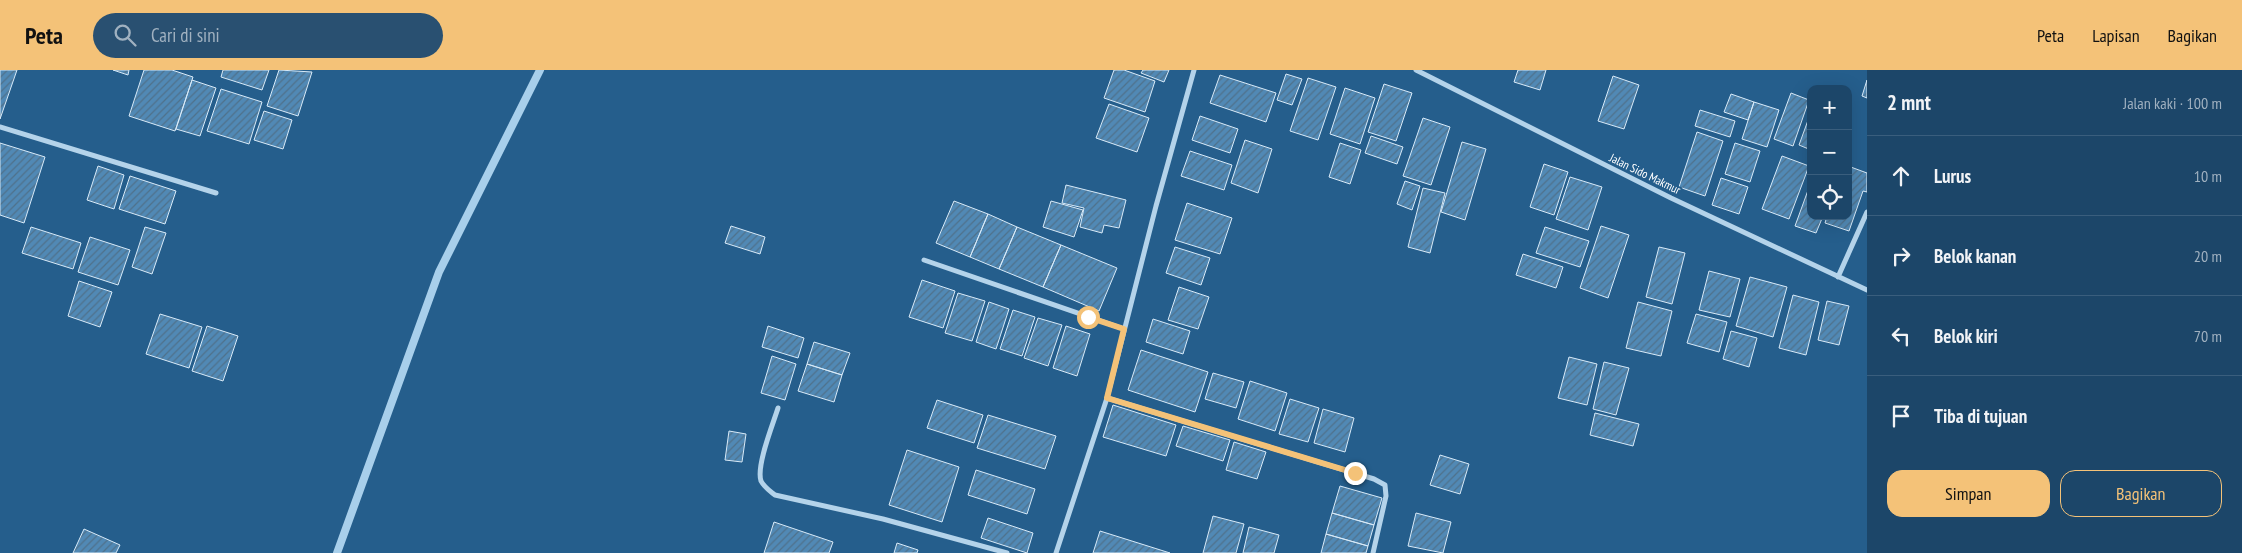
<!DOCTYPE html>
<html lang="id">
<head>
<meta charset="utf-8">
<style>
	body { margin:0; font-family:"PT Sans Narrow",sans-serif; background:#295071; color:#f1f3f6 }
	.controls { position:absolute; right:15px; top:15px; display:grid; overflow:hidden; border-radius:10px; box-shadow:0 5px 20px #0002 }
	.controls button { width:45px; height:45px; display:grid; place-items:center; padding:0; border:0; border-bottom:1px solid #3a5e7d; background:#1c4669; color:#f1f3f6; font:25px sans-serif }
	.stop { position:absolute; width:15px; height:15px; margin:-11px; border:4px solid #f4c278; border-radius:50%; background:#fff }
	.stop.end { background:#f4c278; border-color:#fff; box-shadow:0 1px 5px #0008 }
	.list { margin:0; padding:0; list-style:none }
	h2 { display:flex; justify-content:space-between; align-items:center; height:65px; margin:0; padding:0 20px; font-size:21px }
	h2 small { font-size:16px; font-weight:400; color:#a0b1c0 }
	.list li { display:grid; grid-template-columns:32px 1fr auto; gap:15px; align-items:center; box-sizing:border-box; height:80px; padding:0 20px; border-top:1px solid #3a5e7d }
	.list b { display:block; font-size:19px; white-space:nowrap }
	.list em { font-size:16px; font-style:normal; color:#a0b1c0 }
	.actions { display:flex; gap:10px; padding:15px 20px }
	.actions a { flex:1; padding:11px 0; border:1px solid #f4c278; border-radius:15px; text-align:center; font-size:18px; color:#f4c278 }
	.actions .main { background:#f4c278; color:#111 }
	.icon { flex:none; width:28px; height:28px; fill:none; stroke:currentColor; stroke-width:2; stroke-linecap:round; stroke-linejoin:round }
	.map { position:relative; flex:none; width:1867px; height:483px; overflow:hidden }
	header { display:flex; align-items:center; gap:30px; box-sizing:border-box; height:70px; padding:0 25px; background:#f4c278; color:#111 }
	header strong { font-size:24px }
	nav { display:flex; gap:28px; margin-inline-start:auto; font-size:18px }
	.search { width:350px; height:45px; background:#295071; display:flex; align-items:center; gap:12px; box-sizing:border-box; padding:0 18px; border-radius:28px; color:#a0b1c0; font-size:19px }
	main { display:flex }
	aside { flex:1; background:#1c4669 }
	.map>svg:first-child { display:block }
	.lines { fill:none; stroke-linecap:round; stroke-linejoin:round }
	.stream { stroke:#a8cfeb; stroke-width:8 }
	.building { fill:url(#building-hatch); stroke:#d8eaf8 }
	.street { stroke:#b4d3ea; stroke-width:5 }
	.route { stroke:#f4c278; stroke-width:6 }
	.labels { text-anchor:middle; stroke-width:4; stroke-linejoin:round; paint-order:stroke }
	.street-label { font-size:12px; fill:#fff; stroke:#255e8c }
</style>
</head>
<body>
<header>
<strong>Peta</strong>
<div class="search"><svg class="icon" aria-label="search" viewBox="0 0 24 24"><circle cx="10" cy="10" r="6"/><path d="M15 15l6 6"/></svg>Cari di sini</div>
<nav><a>Peta</a><a>Lapisan</a><a>Bagikan</a></nav>
</header>
<main>
<div class="map">
<svg width="1867" height="483" viewBox="0 0 1867 483">
	<defs>
		<pattern id="building-hatch" width="6" height="6" patternUnits="userSpaceOnUse" patternTransform="scale(1.25)"><rect width="6" height="6" fill="#5189b5"/><path d="M-1 1l2-2M0 6l6-6M5 7l2-2" fill="none" stroke="#4f718b"/></pattern>
	</defs>
	<rect width="100%" height="100%" fill="#255e8c"/>
	<g class="lines">
		<path class="stream" d="M 337,483 L 439,202 L 540,0"/>
	</g>
	<path class="building" d="M 0,0 L 17,0 L 0,49 Z
		M 113,0 L 129,0 L 128,5 Z
		M 144,0 L 172,0 L 193,7 L 175,61 L 129,46 Z
		M 223,0 L 269,0 L 262,20 L 221,7 Z
		M 279,0 L 312,2 L 298,46 L 267,36 Z
		M 1114,0 L 1124,0 L 1155,11 L 1145,42 L 1104,28 Z
		M 1143,0 L 1169,0 L 1164,12 L 1141,3 Z
		M 1518,0 L 1546,0 L 1540,20 L 1514,12 Z
		M 1286,4 L 1302,9 L 1292,35 L 1277,30 Z
		M 1220,5 L 1276,23 L 1266,52 L 1210,33 Z
		M 1613,6 L 1639,15 L 1624,59 L 1598,51 Z
		M 1308,8 L 1336,17 L 1318,70 L 1290,61 Z
		M 192,10 L 216,18 L 200,66 L 176,59 Z
		M 1867,10 L 1867,28 L 1862,26 Z
		M 1384,14 L 1412,23 L 1396,71 L 1368,62 Z
		M 1345,18 L 1375,28 L 1360,74 L 1330,64 Z
		M 221,19 L 262,32 L 249,74 L 207,61 Z
		M 1791,23 L 1809,30 L 1793,76 L 1774,69 Z
		M 1731,24 L 1754,32 L 1748,50 L 1724,42 Z
		M 1754,32 L 1779,40 L 1767,77 L 1742,69 Z
		M 1109,34 L 1149,48 L 1137,82 L 1096,68 Z
		M 1700,40 L 1735,51 L 1730,67 L 1695,56 Z
		M 264,41 L 292,50 L 283,79 L 254,70 Z
		M 1811,42 L 1811,80 L 1799,75 Z
		M 1200,46 L 1238,59 L 1230,83 L 1192,70 Z
		M 1423,48 L 1450,57 L 1431,115 L 1403,106 Z
		M 1697,62 L 1723,71 L 1705,126 L 1679,117 Z
		M 1371,66 L 1403,77 L 1397,94 L 1365,83 Z
		M 1245,70 L 1272,79 L 1258,123 L 1231,113 Z
		M 1462,72 L 1486,79 L 1465,150 L 1441,142 Z
		M 0,73 L 45,87 L 24,153 L 0,145 Z
		M 1340,73 L 1361,80 L 1350,114 L 1329,107 Z
		M 1735,73 L 1760,81 L 1750,112 L 1725,104 Z
		M 1190,81 L 1232,95 L 1224,120 L 1181,106 Z
		M 1782,86 L 1809,96 L 1789,149 L 1762,139 Z
		M 1544,94 L 1568,102 L 1554,145 L 1530,137 Z
		M 98,96 L 124,105 L 114,139 L 87,130 Z
		M 1848,96 L 1867,103 L 1867,122 L 1863,121 L 1849,161 L 1825,153 L 1827,146 L 1848,146 Z
		M 130,106 L 176,121 L 165,154 L 119,139 Z
		M 1570,107 L 1602,117 L 1588,160 L 1556,149 Z
		M 1721,108 L 1748,117 L 1739,144 L 1712,135 Z
		M 1405,111 L 1420,116 L 1412,140 L 1397,134 Z
		M 1811,112 L 1811,146 L 1823,146 L 1816,163 L 1795,156 Z
		M 1066,115 L 1126,130 L 1119,158 L 1104,155 L 1102,163 L 1080,157 L 1084,138 L 1062,133 Z
		M 1423,118 L 1445,123 L 1430,183 L 1408,177 Z
		M 954,131 L 988,144 L 970,187 L 936,173 Z
		M 1051,131 L 1083,140 L 1074,167 L 1043,157 Z
		M 1187,133 L 1232,148 L 1220,184 L 1175,170 Z
		M 988,144 L 1017,157 L 999,199 L 970,187 Z
		M 731,156 L 765,167 L 760,184 L 725,173 Z
		M 1601,156 L 1629,165 L 1608,228 L 1580,218 Z
		M 31,157 L 81,173 L 73,199 L 22,183 Z
		M 145,157 L 166,163 L 152,204 L 132,197 Z
		M 1017,157 L 1061,175 L 1043,217 L 999,199 Z
		M 1545,157 L 1589,171 L 1580,197 L 1536,183 Z
		M 90,167 L 130,180 L 118,215 L 78,202 Z
		M 1061,175 L 1117,198 L 1099,241 L 1043,217 Z
		M 1175,177 L 1210,188 L 1201,215 L 1166,203 Z
		M 1659,177 L 1685,183 L 1672,234 L 1646,227 Z
		M 1523,184 L 1563,197 L 1556,218 L 1516,205 Z
		M 1709,201 L 1740,209 L 1730,247 L 1699,240 Z
		M 1750,207 L 1787,217 L 1773,267 L 1736,256 Z
		M 922,210 L 955,221 L 943,258 L 909,247 Z
		M 79,211 L 112,222 L 100,257 L 68,246 Z
		M 1179,217 L 1209,227 L 1198,259 L 1168,250 Z
		M 958,223 L 985,231 L 972,271 L 945,263 Z
		M 1793,225 L 1819,232 L 1806,285 L 1779,278 Z
		M 1827,231 L 1849,236 L 1839,275 L 1818,270 Z
		M 989,232 L 1009,239 L 996,279 L 976,272 Z
		M 1638,232 L 1672,241 L 1661,286 L 1626,278 Z
		M 1013,240 L 1035,247 L 1022,286 L 1000,279 Z
		M 160,244 L 202,257 L 189,298 L 146,284 Z
		M 1696,244 L 1727,252 L 1719,282 L 1687,273 Z
		M 1038,248 L 1062,255 L 1048,296 L 1024,288 Z
		M 1153,249 L 1190,261 L 1183,284 L 1146,272 Z
		M 207,256 L 238,266 L 223,311 L 192,301 Z
		M 768,256 L 804,268 L 798,288 L 762,277 Z
		M 1066,256 L 1090,264 L 1077,306 L 1053,298 Z
		M 1731,261 L 1757,268 L 1749,297 L 1723,289 Z
		M 814,272 L 850,283 L 842,305 L 807,294 Z
		M 1141,280 L 1208,302 L 1195,342 L 1128,320 Z
		M 772,286 L 796,294 L 785,330 L 761,323 Z
		M 1569,287 L 1597,294 L 1587,335 L 1558,328 Z
		M 1604,292 L 1629,298 L 1616,345 L 1593,339 Z
		M 807,294 L 842,305 L 834,332 L 798,321 Z
		M 1213,303 L 1244,312 L 1236,338 L 1205,329 Z
		M 1250,311 L 1287,323 L 1275,361 L 1238,349 Z
		M 1290,329 L 1319,338 L 1308,372 L 1279,364 Z
		M 937,330 L 983,345 L 974,373 L 927,358 Z
		M 1113,335 L 1176,355 L 1166,386 L 1103,367 Z
		M 1323,339 L 1354,348 L 1345,382 L 1314,373 Z
		M 1595,343 L 1639,354 L 1633,376 L 1590,365 Z
		M 988,345 L 1056,366 L 1045,399 L 977,378 Z
		M 1183,356 L 1230,370 L 1223,391 L 1176,376 Z
		M 729,361 L 746,364 L 742,392 L 725,390 Z
		M 1234,372 L 1266,382 L 1257,409 L 1226,400 Z
		M 907,380 L 959,397 L 942,452 L 889,435 Z
		M 1440,385 L 1469,394 L 1460,424 L 1430,415 Z
		M 976,400 L 1035,419 L 1027,444 L 968,425 Z
		M 1340,416 L 1382,428 L 1374,455 L 1332,443 Z
		M 1332,443 L 1374,455 L 1368,476 L 1326,464 Z
		M 1416,443 L 1451,452 L 1443,483 L 1408,476 Z
		M 1213,446 L 1244,454 L 1236,483 L 1203,483 Z
		M 988,448 L 1033,463 L 1027,483 L 981,468 Z
		M 774,452 L 833,472 L 829,483 L 764,483 Z
		M 1249,457 L 1279,465 L 1274,483 L 1243,483 Z
		M 84,459 L 120,475 L 116,483 L 73,483 Z
		M 1100,461 L 1170,483 L 1093,483 Z
		M 1326,464 L 1368,476 L 1366,483 L 1321,483 Z
		M 897,473 L 918,480 L 917,483 L 894,483 Z"/>
	<g class="lines">
		<path class="street" d="M 1416,0 L 1671,128 L 1867,220
			M 0,57 L 216,123
			M 924,190 L 1124,259
			M 1838,207 L 1867,142
			M 1107,328 L 1374,409 L 1385,415 L 1386,426 L 1373,483
			M 778,338 C 773,354 756,396 761,411 C 764,417 770,421 775,425 L 883,449 L 1007,483
			M 1056,483 L 1107,328 L 1156,136 L 1194,0"/>
	</g>
	<g class="lines">
		<path class="route" d="M 1088,247 L 1124,259 L 1107,328 L 1355,403"/>
	</g>
	<g class="labels">
		<g class="street-label">
			<text transform="translate(1645 104) rotate(26)" y="4">Jalan Sido Makmur</text>
		</g>
	</g>
</svg>
<div class="controls">
<button>+</button>
<button>−</button>
<button><svg class="icon" aria-label="locate" viewBox="0 0 24 24"><circle cx="12" cy="12" r="6"/><path d="M12 2v4M12 18v4M2 12h4M18 12h4"/></svg></button>
</div>
<div class="stop" style="left:1088px;top:247px"></div>
<div class="stop end" style="left:1355px;top:403px"></div>
</div>
<aside>
<h2>2 mnt<small>Jalan kaki · 100 m</small></h2>
<ul class="list">
<li><svg class="icon" aria-label="ahead" viewBox="0 0 24 24"><path d="M12 20V5M6 11l6-6 6 6"/></svg><div><b>Lurus</b></div><em>10 m</em></li>
<li><svg class="icon" aria-label="right" viewBox="0 0 24 24"><path d="M7 20v-9h11M14 6l5 5-5 5"/></svg><div><b>Belok kanan</b></div><em>20 m</em></li>
<li><svg class="icon" aria-label="left" viewBox="0 0 24 24"><path d="M17 20v-9H6M10 6l-5 5 5 5"/></svg><div><b>Belok kiri</b></div><em>70 m</em></li>
<li><svg class="icon" aria-label="arrive" viewBox="0 0 24 24"><path d="M6 21V4h12l-3 4 3 4H6"/></svg><div><b>Tiba di tujuan</b></div></li>
</ul>
<div class="actions"><a class="main">Simpan</a><a>Bagikan</a></div>
</aside>
</main>
</body>
</html>
